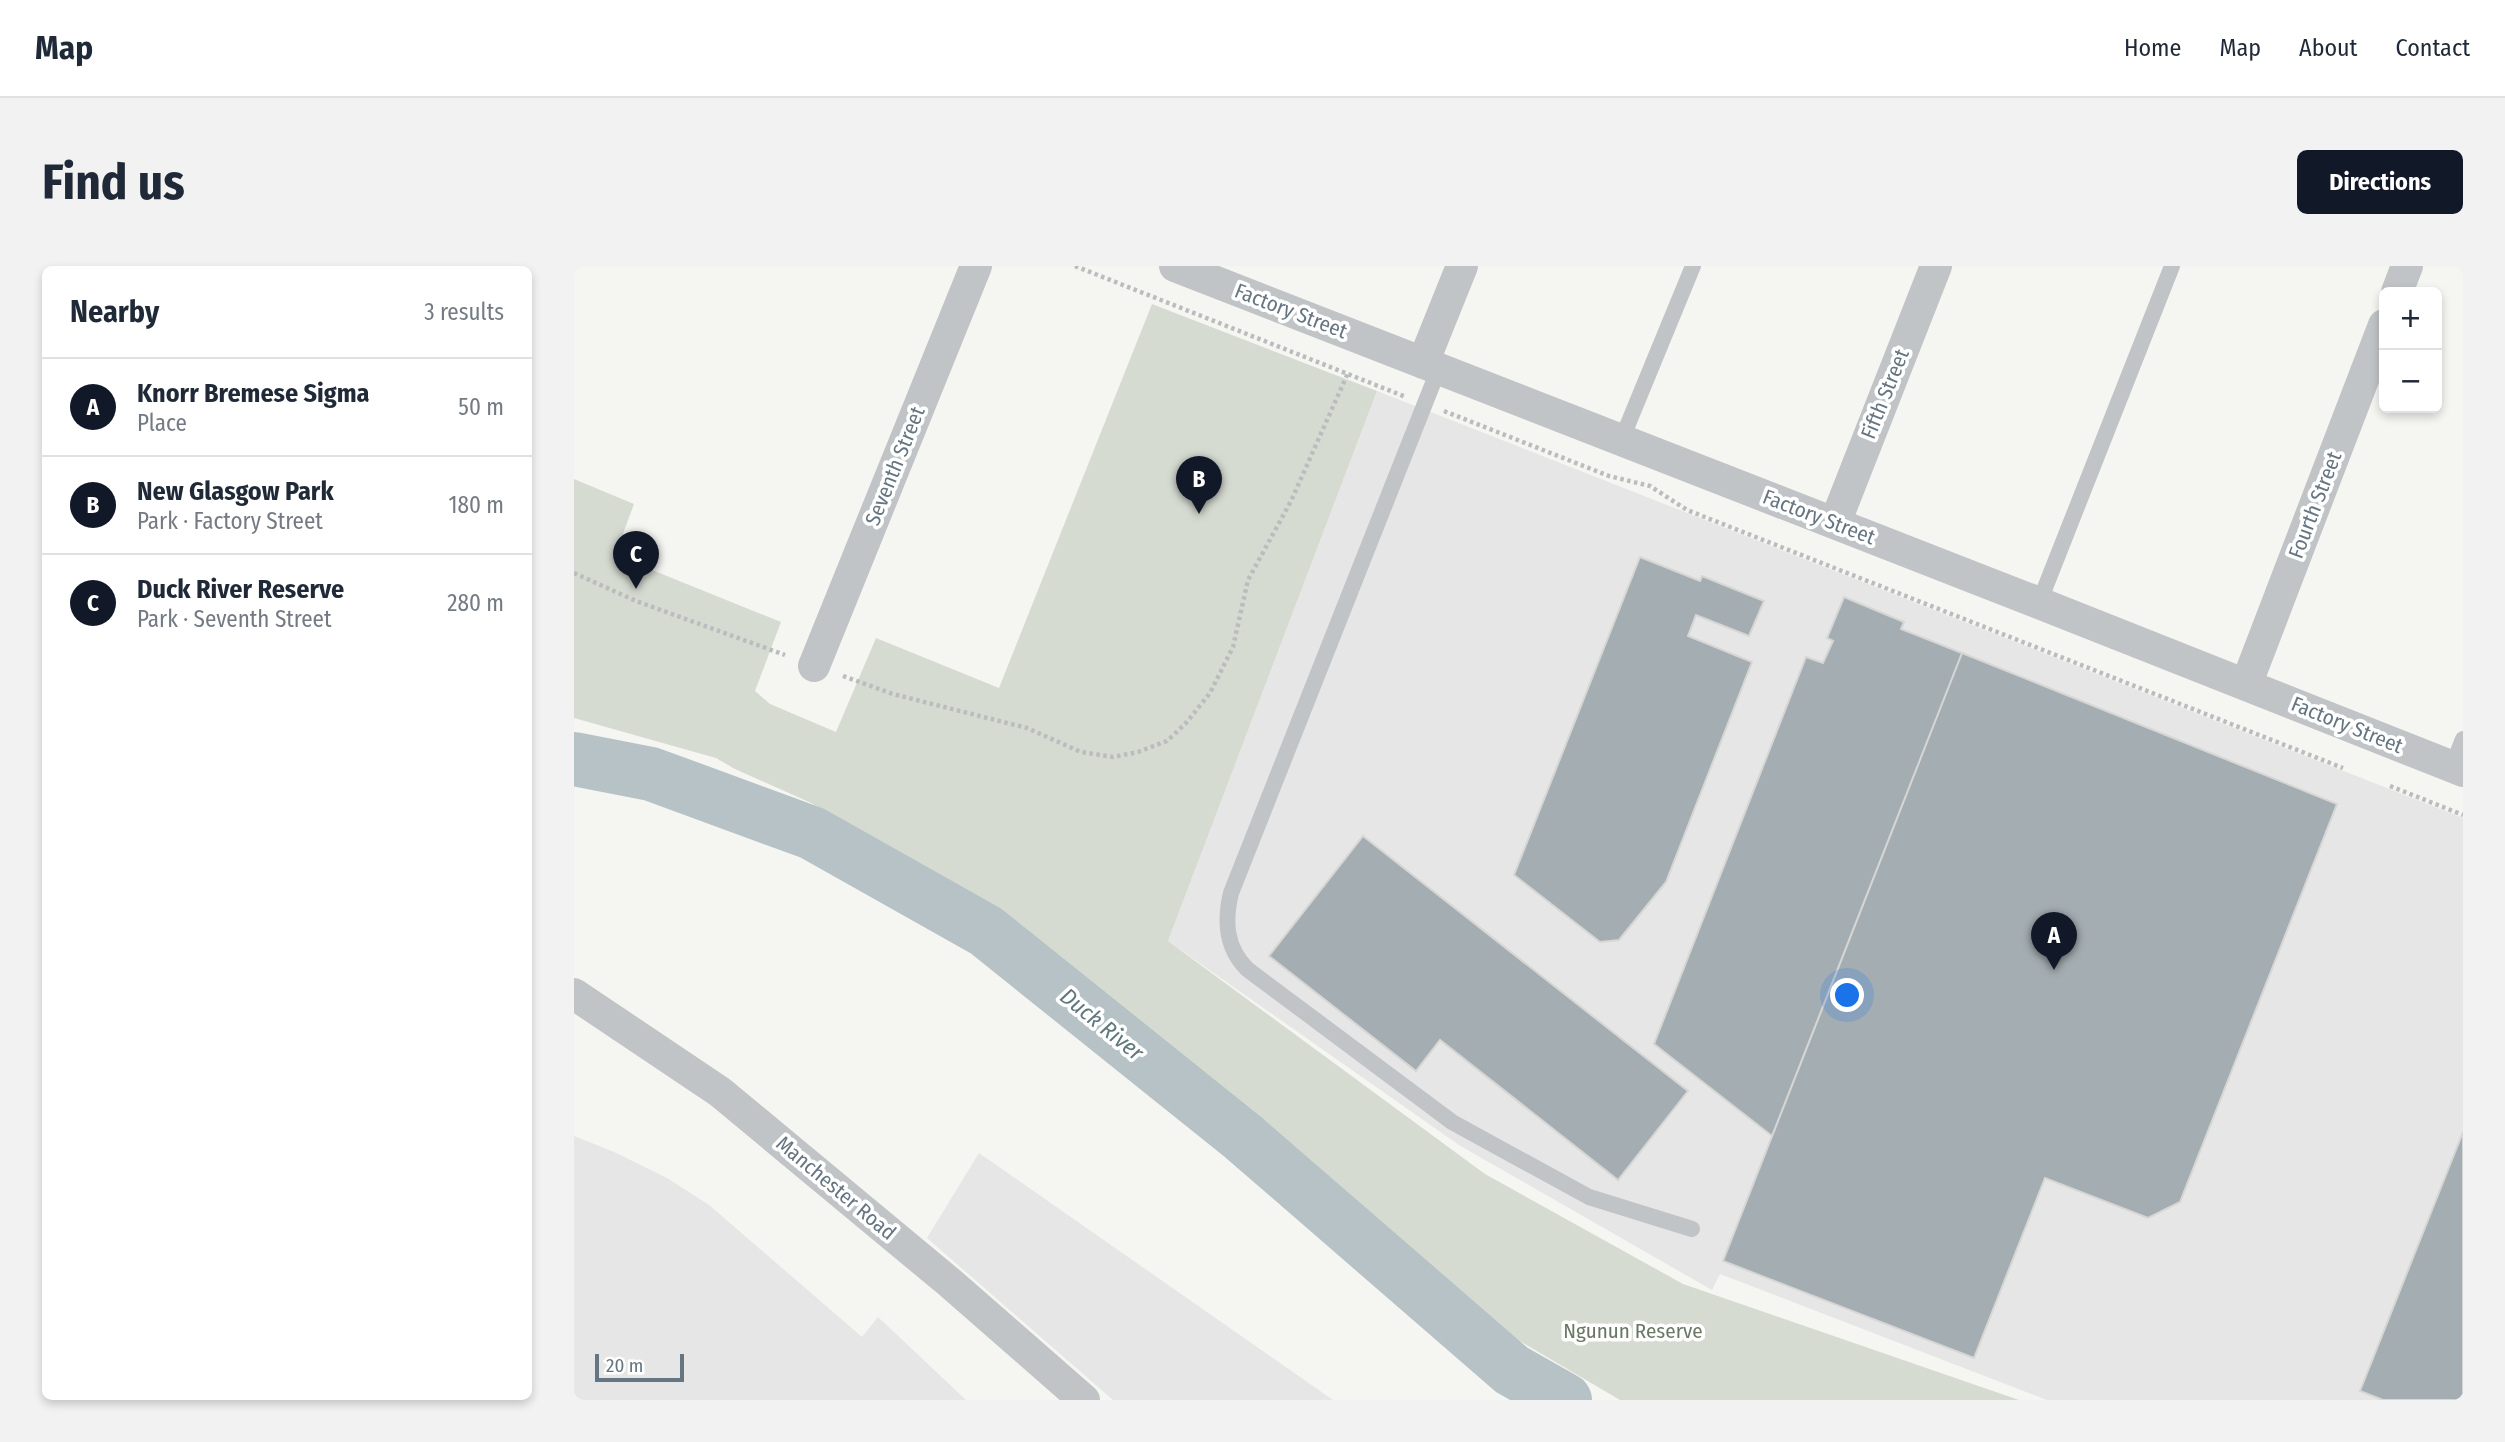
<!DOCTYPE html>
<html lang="en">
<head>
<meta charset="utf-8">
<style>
	body { margin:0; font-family:"Fira Sans Condensed",sans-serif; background:#f2f2f3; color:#1f2937 }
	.controls { position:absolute; right:21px; top:21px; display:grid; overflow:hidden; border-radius:10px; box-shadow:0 4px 10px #0003 }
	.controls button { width:63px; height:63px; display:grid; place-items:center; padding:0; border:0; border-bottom:2px solid #e0e1e3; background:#fff; color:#1f2937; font:35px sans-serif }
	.scale { position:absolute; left:21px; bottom:18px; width:89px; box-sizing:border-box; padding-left:7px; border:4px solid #657581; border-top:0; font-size:19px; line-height:24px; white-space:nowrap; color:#657581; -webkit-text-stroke:5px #fff; paint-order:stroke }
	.you { position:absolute; left:1274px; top:730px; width:24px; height:24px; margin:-18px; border:5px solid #fff; border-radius:50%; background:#1a73e8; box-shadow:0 0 0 10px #1a73e833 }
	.badge { display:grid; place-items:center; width:46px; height:46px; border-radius:50%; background:#111827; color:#fff; font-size:23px; font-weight:700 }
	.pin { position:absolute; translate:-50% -58px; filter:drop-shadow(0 2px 4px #0008) }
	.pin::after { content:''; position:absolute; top:37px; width:24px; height:21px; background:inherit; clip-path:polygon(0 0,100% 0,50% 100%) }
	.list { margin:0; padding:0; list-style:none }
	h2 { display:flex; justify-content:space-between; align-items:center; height:91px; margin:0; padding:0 28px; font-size:30px }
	h2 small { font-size:23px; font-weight:400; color:#747a83 }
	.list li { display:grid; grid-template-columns:46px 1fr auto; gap:21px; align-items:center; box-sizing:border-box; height:98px; padding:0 28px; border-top:2px solid #e0e1e3 }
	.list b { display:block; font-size:26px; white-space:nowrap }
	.list p { margin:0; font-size:23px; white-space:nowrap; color:#747a83 }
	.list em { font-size:23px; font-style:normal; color:#747a83 }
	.map { position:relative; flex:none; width:1889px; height:1134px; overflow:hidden; border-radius:10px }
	header { display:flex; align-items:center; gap:42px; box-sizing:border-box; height:98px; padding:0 35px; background:#fff; border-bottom:2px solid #e0e1e3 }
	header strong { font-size:33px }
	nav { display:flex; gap:38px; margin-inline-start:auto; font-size:24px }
	.intro { display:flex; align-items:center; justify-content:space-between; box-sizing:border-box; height:168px; padding:0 42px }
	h1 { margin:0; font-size:49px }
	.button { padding:18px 32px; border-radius:10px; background:#111827; color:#fff; font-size:24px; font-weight:700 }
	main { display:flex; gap:42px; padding:0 42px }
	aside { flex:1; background:#fff; border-radius:10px; box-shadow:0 4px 10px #0003 }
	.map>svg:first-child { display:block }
	.built { fill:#e5e6e5 }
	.green { fill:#d6dbd2 }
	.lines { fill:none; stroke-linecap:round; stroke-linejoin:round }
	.river { stroke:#b7c2c6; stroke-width:54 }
	.building { fill:#a4adb2; stroke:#d6d6d4; stroke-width:2 }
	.path { stroke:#babcbe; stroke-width:4.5; stroke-dasharray:3.5 3.5; stroke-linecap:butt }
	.service { stroke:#c0c4c7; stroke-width:16 }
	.minor { stroke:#c0c4c7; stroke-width:32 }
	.labels { text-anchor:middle; stroke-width:7; stroke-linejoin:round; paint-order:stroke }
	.street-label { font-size:21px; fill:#657581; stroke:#fff }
	.park-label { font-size:21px; fill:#687864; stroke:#fff }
	.water-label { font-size:23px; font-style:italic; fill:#61777e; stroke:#fff }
</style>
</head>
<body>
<header>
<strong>Map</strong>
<nav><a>Home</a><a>Map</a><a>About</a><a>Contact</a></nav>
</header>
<div class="intro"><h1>Find us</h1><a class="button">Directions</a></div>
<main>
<aside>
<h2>Nearby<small>3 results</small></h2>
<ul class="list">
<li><span class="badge">A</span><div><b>Knorr Bremese Sigma</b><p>Place</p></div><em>50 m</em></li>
<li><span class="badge">B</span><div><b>New Glasgow Park</b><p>Park · Factory Street</p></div><em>180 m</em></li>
<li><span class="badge">C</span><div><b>Duck River Reserve</b><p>Park · Seventh Street</p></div><em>280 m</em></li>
</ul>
</aside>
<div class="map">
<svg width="1889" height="1134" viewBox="0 0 1889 1134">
	<rect width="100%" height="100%" fill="#f5f5f1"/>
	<path class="built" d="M 803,125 L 1889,552 L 1889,1134 L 1473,1134 L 1146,1008 L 1138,1024 L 885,879 L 594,675 Z
		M 0,870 L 40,886 L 93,912 L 135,939 L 288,1071 L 304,1051 L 392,1134 L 0,1134 Z
		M 405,887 L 759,1134 L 539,1134 L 353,972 Z"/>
	<path class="green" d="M 578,38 L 803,125 L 594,675 L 911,908 L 1109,1018 L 1445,1134 L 1046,1134 L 888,1041 L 556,762 L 366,610 L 235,536 L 161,503 L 142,492 L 0,452 L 0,213 L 60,238 L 41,289 L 207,356 L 181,425 L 196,438 L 262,466 L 302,372 L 425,422 Z"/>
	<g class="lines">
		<path class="river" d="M 0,493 L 77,508 L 238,567 L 412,665 L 669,871 L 938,1104 L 991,1134"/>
	</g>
	<path class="building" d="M 1066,291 L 1126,315 L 1128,310 L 1190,335 L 1175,370 L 1122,349 L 1114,370 L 1178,396 L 1092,616 L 1045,674 L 1026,676 L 940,609 Z
		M 1270,331 L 1330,356 L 1327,363 L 1388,387 L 1198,870 L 1080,778 L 1232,391 L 1249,397 L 1259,375 L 1253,372 Z
		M 1388,387 L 1763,538 L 1606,936 L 1574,952 L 1471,912 L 1400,1092 L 1149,995 Z
		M 789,570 L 1114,825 L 1044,914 L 866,774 L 842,805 L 695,690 Z
		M 1889,866 L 1889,1134 L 1809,1134 L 1786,1125 Z"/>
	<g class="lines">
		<path class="path" d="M 501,0 L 832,131
			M 870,145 L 1035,210 L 1076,220 L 1113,244 L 1769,502
			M 0,307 L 62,335 L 211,389
			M 269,410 L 319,428 L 453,462 L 507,486 L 539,491 L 564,486 L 593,475 L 612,457 L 636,427 L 659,381 L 674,314 L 717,235 L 774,107
			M 1816,520 L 1889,549"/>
		<path class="service" d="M 865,102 L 657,627 C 650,656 652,682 673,703 L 878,856 L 1015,931 L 1118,963
			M 1047,175 L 1119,0
			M 1465,337 L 1598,0
			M 1878,501 L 1889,473"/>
		<path class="minor" d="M 601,0 L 1465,337 L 1889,505
			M 1823,26 L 1833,0
			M 849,97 L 888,0
			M 1261,257 L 1362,0
			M 240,400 L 402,0
			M 1672,419 L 1810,59
			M 0,728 L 146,826 L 375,1016 L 510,1134"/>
	</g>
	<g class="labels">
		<g class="street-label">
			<text transform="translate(717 45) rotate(21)" y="7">Factory Street</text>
			<text transform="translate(1311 128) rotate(-68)" y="7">Fifth Street</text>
			<text transform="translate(321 200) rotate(-68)" y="7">Seventh Street</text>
			<text transform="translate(1741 239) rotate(-69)" y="7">Fourth Street</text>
			<text transform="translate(1245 251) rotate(21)" y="7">Factory Street</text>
			<text transform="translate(1773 459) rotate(22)" y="7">Factory Street</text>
			<text transform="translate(262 922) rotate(40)" y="7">Manchester Road</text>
		</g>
		<g class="park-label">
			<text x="1059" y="1072">Ngunun Reserve</text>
		</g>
		<g class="water-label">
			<text transform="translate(528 758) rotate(39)" y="8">Duck River</text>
		</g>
	</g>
</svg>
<div class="controls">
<button>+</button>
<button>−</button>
</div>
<div class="scale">20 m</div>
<div class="you"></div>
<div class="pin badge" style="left:1480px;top:704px">A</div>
<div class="pin badge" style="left:625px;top:248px">B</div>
<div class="pin badge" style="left:62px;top:323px">C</div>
</div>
</main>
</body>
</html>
